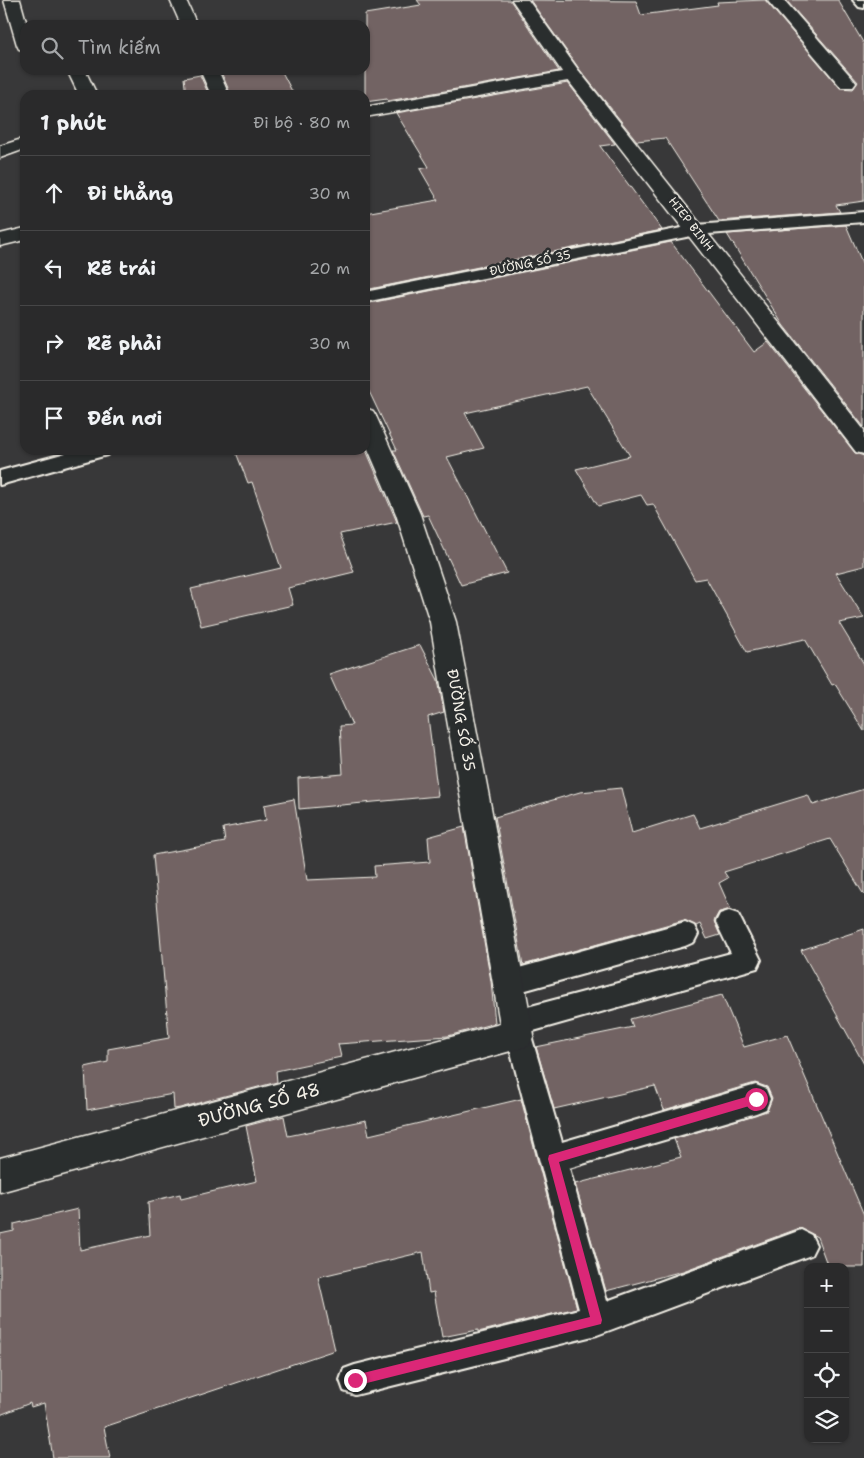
<!DOCTYPE html>
<html lang="vi">
<head>
<meta charset="utf-8">
<style>
	body { margin:0; font-family:"Shantell Sans",sans-serif; background:#323233; color:#f1f3f6 }
	.controls { position:absolute; right:15px; bottom:15px; display:grid; overflow:hidden; border-radius:10px; box-shadow:0 1px 4px #0004 }
	.controls button { width:45px; height:45px; display:grid; place-items:center; padding:0; border:0; border-bottom:1px solid #464647; background:#2a2a2b; color:#f1f3f6; font:25px sans-serif }
	.stop { position:absolute; width:15px; height:15px; margin:-11px; border:4px solid #db2777; border-radius:50%; background:#fff }
	.stop.end { background:#db2777; border-color:#fff; box-shadow:0 1px 5px #0008 }
	.list { margin:0; padding:0; list-style:none }
	h2 { display:flex; justify-content:space-between; align-items:center; height:65px; margin:0; padding:0 20px; font-size:21px }
	h2 small { font-size:16px; font-weight:400; color:#a5a7a9 }
	.list li { display:grid; grid-template-columns:32px 1fr auto; gap:15px; align-items:center; box-sizing:border-box; height:75px; padding:0 20px; border-top:1px solid #464647 }
	.list b { display:block; font-size:19px; white-space:nowrap }
	.list em { font-size:16px; font-style:normal; color:#a5a7a9 }
	.icon { flex:none; width:28px; height:28px; fill:none; stroke:currentColor; stroke-width:2; stroke-linecap:round; stroke-linejoin:round }
	.map { position:relative; flex:none; width:864px; height:1458px; overflow:hidden }
	.search { position:absolute; background:#2a2a2b; box-shadow:0 1px 4px #0004; left:20px; top:20px; width:350px; height:55px; display:flex; align-items:center; gap:12px; box-sizing:border-box; padding:0 18px; border-radius:15px; color:#a5a7a9; font-size:19px }
	.panel { position:absolute; background:#2a2a2b; box-shadow:0 1px 4px #0004; left:20px; top:90px; width:350px; height:365px; border-radius:15px }
	.map>svg:first-child { display:block }
	.building { fill:#726363; stroke:#f4f1e8 }
	.lines { fill:none; stroke-linecap:round; stroke-linejoin:round }
	.lane-casing { stroke:#f4f1e8; stroke-width:4 }
	.street-casing { stroke:#f4f1e8; stroke-width:3 }
	.secondary-casing { stroke:#f4f1e8; stroke-width:3 }
	.lane { fill:#2a2d2e; fill-rule:evenodd }
	.street { fill:#2a2d2e; fill-rule:evenodd }
	.secondary { fill:#2a2d2e; fill-rule:evenodd }
	.route { fill:#db2777 }
	.labels { text-anchor:middle; stroke-width:5; stroke-linejoin:round; paint-order:stroke }
	.far-street-label { font-size:12px; fill:#f4f1e8; stroke:#2a2d2e }
	.street-label { font-size:15px; fill:#f4f1e8; stroke:#2a2d2e }
	.near-street-label { font-size:18px; fill:#f4f1e8; stroke:#2a2d2e }
</style>
</head>
<body>
<div class="map">
<svg width="864" height="1458" viewBox="0 0 864 1458">
	<rect width="100%" height="100%" fill="#383839"/>
	<filter id="ink" filterUnits="userSpaceOnUse"><feTurbulence type="fractalNoise" baseFrequency=".02" numOctaves="2"/><feDisplacementMap in="SourceGraphic" scale="10" xChannelSelector="R" yChannelSelector="G"/><feConvolveMatrix kernelMatrix="1 2 1 2 8 2 1 2 1" color-interpolation-filters="sRGB"/></filter>
	<g filter="url(#ink)">
		<path class="building" d="M 417,0 L 510,0 L 559,71 L 388,101 L 387,99 L 365,102 L 365,14 L 421,5 Z
			M 530,0 L 636,1 L 641,15 L 718,5 L 717,2 L 765,0 L 840,88 L 853,89 L 858,82 L 786,0 L 838,0 L 864,44 L 864,201 L 836,205 L 840,212 L 719,221 L 665,138 L 637,141 L 580,70 Z
			M 235,70 L 281,70 L 294,95 L 231,95 L 221,72 Z
			M 200,75 L 209,95 L 186,95 L 184,78 Z
			M 568,83 L 615,144 L 600,146 L 662,230 L 365,290 L 365,213 L 438,200 L 420,169 L 429,167 L 396,113 Z
			M 846,225 L 864,267 L 864,427 L 783,325 L 727,234 Z
			M 671,242 L 754,352 L 768,342 L 855,453 L 864,456 L 864,566 L 836,573 L 864,618 L 839,623 L 864,664 L 864,731 L 835,684 L 832,685 L 805,639 L 747,652 L 706,578 L 695,580 L 653,504 L 647,505 L 641,495 L 598,506 L 576,469 L 630,456 L 587,386 L 465,413 L 484,448 L 447,457 L 507,573 L 461,585 L 428,515 L 423,516 L 393,450 L 397,450 L 365,383 L 365,304 Z
			M 235,450 L 366,450 L 397,522 L 340,534 L 354,572 L 288,588 L 293,605 L 201,626 L 191,589 L 281,568 L 252,482 L 248,483 Z
			M 420,645 L 438,680 L 444,712 L 428,717 L 438,796 L 299,809 L 298,778 L 343,774 L 340,726 L 352,725 L 329,674 Z
			M 621,788 L 632,833 L 693,814 L 700,828 L 808,795 L 813,805 L 864,789 L 864,895 L 830,839 L 724,872 L 728,878 L 719,883 L 731,910 L 719,912 L 714,921 L 720,935 L 707,939 L 700,924 L 696,926 L 684,920 L 523,965 L 495,817 L 580,792 Z
			M 294,799 L 307,880 L 375,877 L 374,866 L 430,862 L 428,837 L 464,827 L 491,981 L 495,1023 L 448,1036 L 338,1044 L 341,1057 L 276,1071 L 277,1082 L 180,1108 L 174,1109 L 173,1094 L 87,1110 L 85,1067 L 108,1062 L 108,1049 L 169,1038 L 153,855 L 225,842 L 223,828 L 266,820 L 264,805 Z
			M 864,929 L 864,1064 L 801,950 Z
			M 722,995 L 744,1047 L 787,1035 L 864,1215 L 864,1267 L 828,1267 L 817,1237 L 800,1228 L 683,1271 L 606,1291 L 575,1184 L 681,1157 L 674,1139 L 767,1111 L 772,1098 L 767,1087 L 755,1083 L 664,1110 L 655,1086 L 554,1109 L 536,1047 L 633,1027 L 630,1019 Z
			M 521,1099 L 577,1308 L 478,1332 L 478,1330 L 442,1337 L 434,1292 L 429,1293 L 423,1252 L 318,1277 L 335,1350 L 104,1427 L 110,1458 L 53,1458 L 44,1403 L 31,1407 L 30,1403 L 0,1415 L 0,1234 L 14,1231 L 14,1224 L 78,1209 L 80,1250 L 150,1235 L 148,1202 L 180,1194 L 181,1199 L 257,1181 L 246,1126 L 284,1116 L 288,1136 L 366,1120 L 369,1135 Z"/>
		<g class="lines">
			<defs>
				<path id="lane" d="M 853,0 L 864,0 L 864,8 L 859,7 Z
					M 864,212 L 864,222 L 696,235 L 365,302 L 365,292 L 696,225 Z
					M 77,450 L 109,450 L 107,455 L 0,485 L 0,471 Z
					M 729,911 L 738,914 L 761,960 L 757,968 L 530,1032 L 562,1142 L 756,1085 L 766,1089 L 770,1099 L 766,1109 L 756,1113 L 569,1168 L 607,1301 L 801,1230 L 811,1235 L 816,1245 L 811,1255 L 597,1335 L 355,1395 L 344,1391 L 340,1380 L 344,1369 L 355,1365 L 579,1309 L 503,1023 L 507,1014 L 516,1010 L 731,953 L 716,922 L 720,914 Z
					M 685,922 L 694,926 L 698,934 L 694,942 L 685,946 L 508,995 L 499,992 L 495,983 L 499,974 L 508,971 Z"/>
				<path id="street" d="M 4,0 L 20,0 L 27,25 L 25,25 L 25,50 L 19,49 L 17,45 Z
					M 170,0 L 186,0 L 197,25 L 181,25 Z
					M 767,0 L 784,0 L 853,79 L 856,83 L 853,87 L 841,87 Z
					M 67,70 L 85,70 L 97,95 L 79,95 Z
					M 200,70 L 218,70 L 229,95 L 211,95 Z
					M 573,70 L 579,71 L 582,75 L 579,79 L 365,117 L 365,107 Z
					M 25,138 L 25,149 L 0,158 L 0,146 Z
					M 25,228 L 25,240 L 0,246 L 0,234 Z
					M 365,408 L 373,411 L 376,416 L 420,514 L 456,622 L 534,1035 L 529,1046 L 0,1192 L 0,1158 L 500,1024 L 430,622 L 396,514 L 365,442 Z"/>
				<path id="secondary" d="M 512,0 L 528,0 L 579,71 L 864,430 L 864,454 L 856,452 L 567,79 Z"/>
			</defs>
			<use href="#lane" class="lane-casing"/>
			<use href="#street" class="street-casing"/>
			<use href="#secondary" class="secondary-casing"/>
			<use href="#lane" class="lane"/>
			<use href="#street" class="street"/>
			<use href="#secondary" class="secondary"/>
		</g>
	</g>
	<path class="route" d="M 756,1094 L 761,1099 L 756,1104 L 559,1162 L 602,1320 L 601,1324 L 355,1386 L 351,1384 L 350,1380 L 355,1375 L 590,1317 L 548,1159 L 549,1155 Z"/>
	<g class="labels">
		<g class="far-street-label">
			<text transform="translate(691 224) rotate(52)" y="4">HIEP BINH</text>
			<text transform="translate(530 263) rotate(-12)" y="4">ĐƯỜNG SỐ 35</text>
		</g>
		<g class="street-label">
			<text transform="translate(461 720) rotate(80)" y="5">ĐƯỜNG SỐ 35</text>
		</g>
		<g class="near-street-label">
			<text transform="translate(259 1105) rotate(-15)" y="6">ĐƯỜNG SỐ 48</text>
		</g>
	</g>
</svg>
<div class="controls">
<button>+</button>
<button>−</button>
<button><svg class="icon" aria-label="locate" viewBox="0 0 24 24"><circle cx="12" cy="12" r="6"/><path d="M12 2v4M12 18v4M2 12h4M18 12h4"/></svg></button>
<button><svg class="icon" aria-label="layers" viewBox="0 0 24 24"><path d="M12 4l9 5-9 5-9-5zM3 14l9 5 9-5"/></svg></button>
</div>
<div class="stop" style="left:756px;top:1099px"></div>
<div class="stop end" style="left:355px;top:1380px"></div>
<div class="search"><svg class="icon" aria-label="search" viewBox="0 0 24 24"><circle cx="10" cy="10" r="6"/><path d="M15 15l6 6"/></svg>Tìm kiếm</div>
<section class="panel">
<h2>1 phút<small>Đi bộ · 80 m</small></h2>
<ul class="list">
<li><svg class="icon" aria-label="ahead" viewBox="0 0 24 24"><path d="M12 20V5M6 11l6-6 6 6"/></svg><div><b>Đi thẳng</b></div><em>30 m</em></li>
<li><svg class="icon" aria-label="left" viewBox="0 0 24 24"><path d="M17 20v-9H6M10 6l-5 5 5 5"/></svg><div><b>Rẽ trái</b></div><em>20 m</em></li>
<li><svg class="icon" aria-label="right" viewBox="0 0 24 24"><path d="M7 20v-9h11M14 6l5 5-5 5"/></svg><div><b>Rẽ phải</b></div><em>30 m</em></li>
<li><svg class="icon" aria-label="arrive" viewBox="0 0 24 24"><path d="M6 21V4h12l-3 4 3 4H6"/></svg><div><b>Đến nơi</b></div></li>
</ul>
</section>
</div>
</body>
</html>
